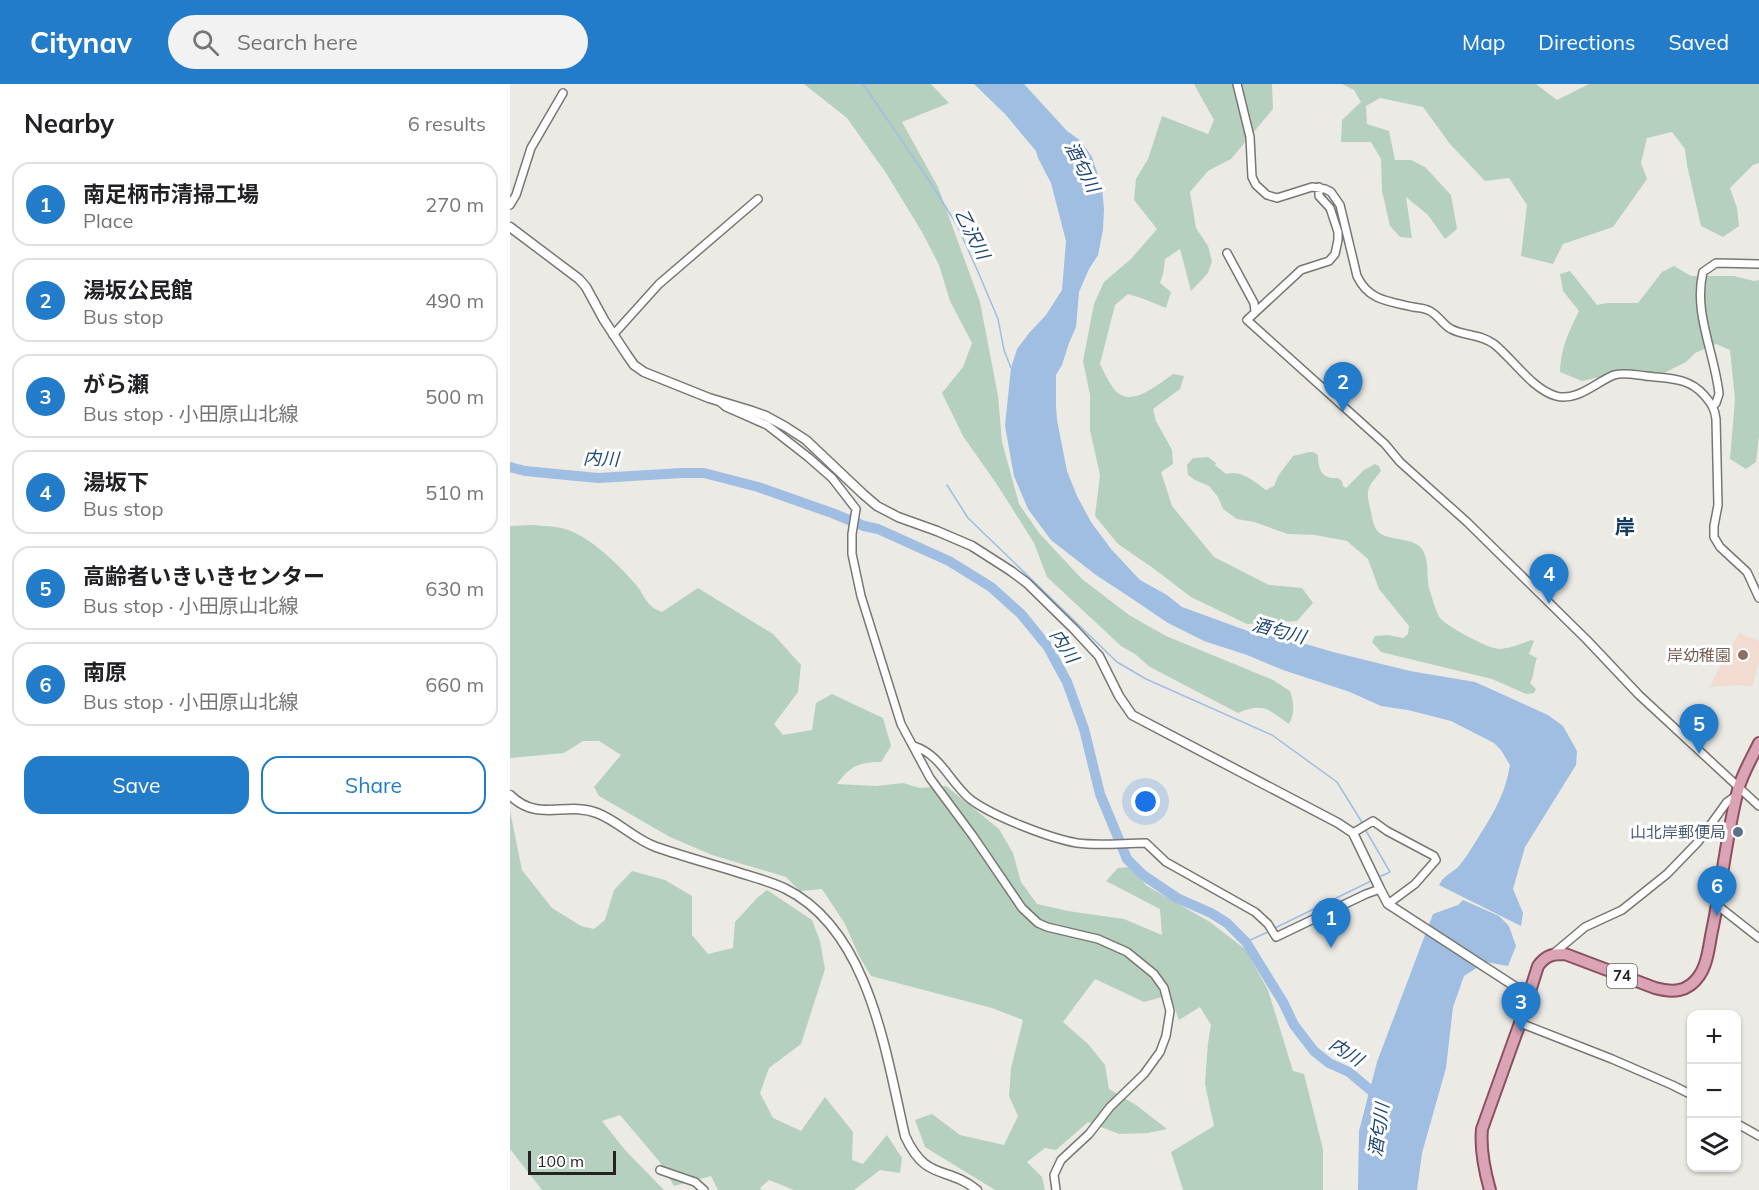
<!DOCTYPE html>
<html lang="en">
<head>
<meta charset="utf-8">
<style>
	body { margin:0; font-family:Mulish,"Noto Sans JP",sans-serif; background:#f2f2f2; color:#202124 }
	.controls { position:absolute; right:18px; bottom:18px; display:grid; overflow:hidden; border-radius:12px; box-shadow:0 2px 4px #0004 }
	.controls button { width:54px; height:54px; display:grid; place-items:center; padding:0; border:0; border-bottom:2px solid #e0e0e0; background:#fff; color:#202124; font:30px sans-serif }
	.scale { position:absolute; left:18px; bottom:15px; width:88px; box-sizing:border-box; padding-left:6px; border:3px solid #242321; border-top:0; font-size:16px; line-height:21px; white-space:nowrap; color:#242321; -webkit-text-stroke:4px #fff; paint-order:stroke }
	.you { position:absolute; left:636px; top:718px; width:21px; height:21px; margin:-15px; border:4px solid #fff; border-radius:50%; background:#1a73e8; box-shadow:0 0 0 9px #1a73e833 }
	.badge { display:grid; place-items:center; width:39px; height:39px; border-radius:50%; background:#227cc9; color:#fff; font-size:20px; font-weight:700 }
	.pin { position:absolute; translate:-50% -50px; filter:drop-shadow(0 2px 3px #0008) }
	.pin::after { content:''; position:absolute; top:32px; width:21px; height:18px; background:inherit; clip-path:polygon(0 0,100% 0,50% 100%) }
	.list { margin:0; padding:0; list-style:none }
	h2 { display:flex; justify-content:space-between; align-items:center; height:78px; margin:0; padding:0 24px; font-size:26px }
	h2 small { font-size:20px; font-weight:400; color:#757577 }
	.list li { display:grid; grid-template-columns:39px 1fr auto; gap:18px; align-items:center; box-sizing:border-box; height:84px; margin:0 12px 12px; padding:0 12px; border:2px solid #e0e0e0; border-radius:18px }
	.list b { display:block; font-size:22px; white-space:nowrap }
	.list p { margin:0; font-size:20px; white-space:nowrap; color:#757577 }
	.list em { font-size:20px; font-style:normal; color:#757577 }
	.actions { display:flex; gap:12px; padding:18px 24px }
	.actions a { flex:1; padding:14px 0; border:2px solid #227cc9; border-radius:18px; text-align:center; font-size:21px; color:#227cc9 }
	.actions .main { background:#227cc9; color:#fff }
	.icon { flex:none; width:33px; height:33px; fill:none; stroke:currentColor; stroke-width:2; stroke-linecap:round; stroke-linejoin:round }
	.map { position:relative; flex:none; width:1249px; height:1106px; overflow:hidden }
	header { display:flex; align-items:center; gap:36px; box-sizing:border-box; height:84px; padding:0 30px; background:#227cc9; color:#fff }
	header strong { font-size:28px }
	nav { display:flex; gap:33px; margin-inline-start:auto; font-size:21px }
	.search { width:420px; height:54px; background:#f2f2f2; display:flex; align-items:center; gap:15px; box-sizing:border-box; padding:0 21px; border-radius:33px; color:#757577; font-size:22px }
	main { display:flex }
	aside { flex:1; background:#fff }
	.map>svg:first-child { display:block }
	.education { fill:#f2dbd0 }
	.green { fill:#b5d0be }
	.water { fill:#a0bde2 }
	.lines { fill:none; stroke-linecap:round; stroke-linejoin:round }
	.stream { stroke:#a0bde2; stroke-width:1.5 }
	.river { stroke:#a0bde2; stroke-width:10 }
	.minor-casing { stroke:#787773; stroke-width:10 }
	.tertiary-casing { stroke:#787773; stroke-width:11 }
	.primary-casing { stroke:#8b5061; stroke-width:14 }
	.minor { stroke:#fff; stroke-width:7 }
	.tertiary { stroke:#fff; stroke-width:8 }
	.primary { stroke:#daa4b5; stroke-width:10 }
	.education-dot { fill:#8d6e63; stroke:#fff; stroke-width:2 }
	.service-dot { fill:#5c6f8a; stroke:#fff; stroke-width:2 }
	.labels { text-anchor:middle; stroke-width:6; stroke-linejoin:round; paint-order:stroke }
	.shield { fill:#fff; stroke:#666564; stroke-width:1.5 }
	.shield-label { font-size:15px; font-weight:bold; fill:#242321 }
	.education-label { font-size:16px; fill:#785e54; stroke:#fff; text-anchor:end }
	.service-label { font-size:16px; fill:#4e5e75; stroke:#fff; text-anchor:end }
	.water-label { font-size:18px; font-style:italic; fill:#204776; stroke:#fff }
	.quarter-label { font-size:20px; font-weight:bold; fill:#123c61; stroke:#fff }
</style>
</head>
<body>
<header>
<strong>Citynav</strong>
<div class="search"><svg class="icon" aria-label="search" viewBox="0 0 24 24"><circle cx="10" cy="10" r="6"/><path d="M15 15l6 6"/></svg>Search here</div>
<nav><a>Map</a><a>Directions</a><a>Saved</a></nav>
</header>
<main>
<aside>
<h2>Nearby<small>6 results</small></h2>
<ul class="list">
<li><span class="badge">1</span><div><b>南足柄市清掃工場</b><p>Place</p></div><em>270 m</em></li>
<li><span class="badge">2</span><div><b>湯坂公民館</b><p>Bus stop</p></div><em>490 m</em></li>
<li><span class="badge">3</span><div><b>がら瀬</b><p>Bus stop · 小田原山北線</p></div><em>500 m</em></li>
<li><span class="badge">4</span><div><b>湯坂下</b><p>Bus stop</p></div><em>510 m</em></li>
<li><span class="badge">5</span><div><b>高齢者いきいきセンター</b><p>Bus stop · 小田原山北線</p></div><em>630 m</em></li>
<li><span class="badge">6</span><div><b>南原</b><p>Bus stop · 小田原山北線</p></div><em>660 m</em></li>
</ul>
<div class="actions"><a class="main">Save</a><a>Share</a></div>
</aside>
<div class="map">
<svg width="1249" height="1106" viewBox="0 0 1249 1106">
	<rect width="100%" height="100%" fill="#eceae5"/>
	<path class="education" d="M 1229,549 L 1249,557 L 1249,578 L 1242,603 L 1228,601 L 1200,603 L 1206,590 Z"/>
	<path class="green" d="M 294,0 L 421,0 L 439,19 L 392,38 L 428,103 L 470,218 L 488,312 L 492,358 L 509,420 L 529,449 L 572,495 L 619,531 L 656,552 L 763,596 L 780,607 C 784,619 785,629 779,640 C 759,626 754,618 728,629 L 640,583 L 625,570 L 611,562 L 537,493 L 524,459 L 488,402 L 453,352 L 432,309 L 453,283 L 462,259 L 440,217 L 429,181 L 412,148 L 376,89 L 337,34 Z
		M 684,0 L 762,0 L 763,25 L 721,75 L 698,87 L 680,108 L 686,144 L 698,162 L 702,177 L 698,189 L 681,207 L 670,165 L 655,175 L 653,190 L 650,199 L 661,208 L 656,224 L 634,215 L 618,210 L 605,221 L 590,280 C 594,288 602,305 608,309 C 624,322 650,299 663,290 L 674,292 L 670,305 L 643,325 L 646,337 L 662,366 L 663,380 L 651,388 L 662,422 L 704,473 L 759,501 L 792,504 L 803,519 L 787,537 L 737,540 L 681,513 L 643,484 L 608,460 L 585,432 L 590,391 L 580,346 L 580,311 L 573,277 L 584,220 L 594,198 L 621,175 L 647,145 L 624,116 L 626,95 L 638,75 L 652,32 L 698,50 L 704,36 Z
		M 832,0 L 1026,0 L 1047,16 L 1079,0 L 1249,0 L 1249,79 L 1243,81 L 1220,104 L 1227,124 L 1229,142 L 1213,153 L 1191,142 L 1177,81 L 1175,65 L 1162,48 L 1137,54 L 1131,79 L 1137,95 L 1103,143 L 1053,160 L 1043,180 L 1011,172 L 1017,121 L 999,94 L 975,97 L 940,60 L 913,23 L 870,14 L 856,22 L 857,40 L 879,47 L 885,76 L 901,76 L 915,83 L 941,111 L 947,145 L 935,155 L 918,131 L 896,113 L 902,154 L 890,153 L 880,142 L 872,107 L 871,75 L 861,58 L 831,58 L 832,36 L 851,18 L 844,6 Z
		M 1164,182 L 1181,192 L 1224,192 L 1244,197 L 1249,196 L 1249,352 L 1246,378 L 1236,385 L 1220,375 L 1225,315 L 1220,266 L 1206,260 L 1185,269 L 1176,278 L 1136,298 L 1122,286 L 1072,297 L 1050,288 C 1050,266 1059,247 1069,227 L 1053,207 L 1050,190 L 1060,187 L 1087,221 L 1097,219 L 1128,219 L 1152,188 Z
		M 799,368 L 803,368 L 808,371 C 808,386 812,395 828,394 L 832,397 L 833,402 L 836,404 L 854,386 L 865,380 L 869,382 L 871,387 C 857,405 855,404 861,428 C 862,433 863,440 866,445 C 873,458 902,452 911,464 C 920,475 916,491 919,504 C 921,510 926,529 930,534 C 938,543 978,565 990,565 C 1001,564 1011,560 1021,556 L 1024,557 L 1019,570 L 1027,574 C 1023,583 1025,590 1020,599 L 1026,605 L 1024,609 L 1016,610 L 982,595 L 871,568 L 862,558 L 865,552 L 878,551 L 893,554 L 898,550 L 899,542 L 869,505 L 858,475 L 837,457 L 805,451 L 778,450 L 744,438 L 727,435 L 713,425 L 708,413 L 699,402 L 685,396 L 678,391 L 677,381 L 683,374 L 698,373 L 706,379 L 705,381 L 716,390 C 731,385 745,398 756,406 L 764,402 L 768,392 L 783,372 Z
		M 22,441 C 33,442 45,442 55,445 C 80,452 111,483 127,502 C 136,514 136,522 152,528 L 188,504 L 263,550 L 291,581 L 288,608 L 264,640 L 273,651 L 302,646 L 306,619 L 322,610 L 373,634 L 381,662 L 371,678 C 349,678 340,682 327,700 L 366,702 L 393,699 L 410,704 L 436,702 L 489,745 L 503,769 L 511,798 L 527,820 L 558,827 L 614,835 L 652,851 L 650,825 L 596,797 L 608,784 L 620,783 L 637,802 L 700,838 L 735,865 L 758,906 L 783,987 L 794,990 L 813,1065 L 813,1106 L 673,1106 L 661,1068 L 704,1042 L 695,1000 L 698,959 L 701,941 L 690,923 L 669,936 L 660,911 L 634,918 L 585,895 L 553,938 L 578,960 L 595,981 L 599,1005 L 626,1021 L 657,1045 L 638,1049 L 609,1050 L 578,1038 L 546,1066 L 535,1064 L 517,1078 L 532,1093 L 535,1106 L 485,1106 L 415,1063 L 405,1036 L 422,1030 L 450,1051 L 494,1061 L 508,1032 L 499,1012 L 501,984 L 513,936 L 482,924 L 361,892 L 349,872 L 335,840 L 312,805 L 290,807 L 276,793 L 202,771 L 160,753 L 89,712 L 84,703 L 111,671 L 89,657 L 73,657 L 54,669 L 0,674 L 0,442 Z
		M 0,727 L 12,786 L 42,824 L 71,842 L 84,845 L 95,836 L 104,806 L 122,787 L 155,796 L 182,812 L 182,851 L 198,870 L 223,864 L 225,838 L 247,814 L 257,806 L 302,836 L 310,857 L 315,885 L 291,960 L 259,984 L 250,1009 L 263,1034 L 291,1047 L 315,1013 L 343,1048 L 342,1076 L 353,1080 L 377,1051 L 392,1074 L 390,1089 L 370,1086 L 344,1106 L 284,1106 L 259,1096 L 250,1104 L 252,1106 L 208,1106 L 201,1092 L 164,1102 L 149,1077 L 110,1031 L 92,1037 L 115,1066 L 154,1106 L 32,1106 L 0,1065 Z"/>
	<path class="water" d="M 464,0 L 514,0 L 557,47 L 571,57 L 582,73 L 592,103 L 594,125 L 593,146 L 588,171 L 579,185 L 569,208 L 566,243 L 559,259 L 552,281 L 546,291 L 546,322 L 547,336 L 557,387 L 567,412 L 581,438 L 601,465 L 630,496 L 657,511 L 672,523 L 746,550 L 775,554 L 823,568 L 900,587 L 965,598 L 1038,631 L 1053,642 L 1067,667 L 1066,681 L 1015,763 L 1003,805 L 1013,829 L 1011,842 L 929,801 C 935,790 941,790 949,782 C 956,774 962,763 968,754 C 983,730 995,711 1000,681 L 991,666 L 984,659 L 941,637 L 898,626 L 871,622 L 840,608 L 773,586 L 737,571 L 694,557 L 658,539 L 615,510 L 586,491 L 541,456 L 518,425 L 504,392 L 495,342 L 501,284 L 507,265 L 520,248 L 536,231 L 552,206 L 556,157 L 541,99 L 528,74 L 526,67 L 495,30 Z
		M 953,816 L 989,832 L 999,842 L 1006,862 L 998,882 L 976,878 L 954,892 L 943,923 L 936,984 L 912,1069 L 907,1106 L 848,1106 L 849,1047 L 867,978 L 923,830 L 948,821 Z"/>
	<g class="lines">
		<path class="stream" d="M 353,0 L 420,98 L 447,141 L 469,190 L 488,235 L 494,266 L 501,284
			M 437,401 L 458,434 L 607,578 L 636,595 L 762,651 L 827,698 L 853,740
			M 855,745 L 880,788 L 867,794
			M 765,844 L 863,796
			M 736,858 L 760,847"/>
		<path class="river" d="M 0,383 L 15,387 L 88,394 L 172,389 L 194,389 L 248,403 L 322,429 L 354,442 L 368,445 L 439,477 L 481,503 L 511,530 L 538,563 L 557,598 L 574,645 L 590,710 L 617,775 L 633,791 L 667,814 L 701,829 L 717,839 L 736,858 L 773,918 L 784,941 L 804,967 L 819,979 L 839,988 L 871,1015"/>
		<defs>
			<path id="minor" d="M 727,0 L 740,53 L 742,93 L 746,101 L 757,111 L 767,114 L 802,103 L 815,105 L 821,108 L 830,121 L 847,192 C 859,217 878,217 903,223 C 909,224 915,224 920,227 C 929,232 933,241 941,245 C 954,252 971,250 984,260 C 1003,275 1022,305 1046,312 C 1067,318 1086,298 1104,291 C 1114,288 1126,291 1136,292 C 1159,295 1178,293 1194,311 C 1201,319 1205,325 1206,335 L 1208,421 L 1204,442 L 1204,453 L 1210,463 L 1237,488 L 1249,514
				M 809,103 L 809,112 L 820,124 L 828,148 L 828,156 L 825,170 L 819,177 L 791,186 L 737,236 L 844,332 L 875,360 L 890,378 L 957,438 L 1077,556 L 1129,611 L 1249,722
				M 0,121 L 6,111 L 21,64 L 53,9
				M 717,169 L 744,219 L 745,227
				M 103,251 L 149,200 L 248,115
				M 210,318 L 216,323 L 257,341 L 298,373 L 322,394 L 346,425 L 342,450 L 342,470 L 351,512 L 391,640 L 420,694 L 463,752 L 512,824 L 528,839 L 537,843 L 588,855 L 617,868 L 644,890 L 654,904 L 660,927 L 656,952 L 650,968 L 634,990 L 600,1023 L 579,1050 L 551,1076 L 544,1091 L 546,1106
				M 1203,322 L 1206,319 L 1209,310 C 1205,270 1183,229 1193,188 L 1206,179 L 1249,180
				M 404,662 C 431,671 439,697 460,715 C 482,732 539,754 567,759 C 589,762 614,759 636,759 L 656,778 L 745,828 L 758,840 L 766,853 L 856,810 L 870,805
				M 843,749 L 863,737 L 877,747 L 924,772 L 926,776 L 905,800 L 878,820
				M 1207,821 L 1249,854
				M 1043,870 L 1075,843 L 1112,826 L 1157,790 L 1188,758 L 1217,718 L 1227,711
				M 1010,939 L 1102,975 L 1162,1001 L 1182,1011
				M 1226,1039 L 1249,1052
				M 150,1086 L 185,1098 L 194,1106"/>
			<path id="tertiary" d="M 0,143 L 69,195 L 76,203 L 94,236 L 117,271 L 124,281 L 134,288 L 199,314 L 239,326 L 256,332 L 276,343 L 296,356 L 353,410 L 367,422 L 388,433 L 427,447 L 462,462 L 501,487 L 517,499 L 564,545 L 589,572 L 609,612 L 622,631 L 828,739 L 843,749 L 870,805 L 878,820 L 1018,911
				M 0,711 C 28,739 56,717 87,729 C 108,737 124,755 146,763 C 172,772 198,779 224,787 C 242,793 260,797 276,805 C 360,847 376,971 395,1052 C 416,1098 436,1081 467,1106"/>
			<path id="primary" d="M 980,1106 C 974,1085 970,1066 972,1045 L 1010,939 L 1028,882 C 1036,871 1043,870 1055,870 L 1145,904 C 1163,909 1178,908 1189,892 C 1198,879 1199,861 1202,847 C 1212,800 1216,752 1228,706 C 1232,690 1242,674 1249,659"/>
		</defs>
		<use href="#minor" class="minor-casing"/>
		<use href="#tertiary" class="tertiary-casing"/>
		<use href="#primary" class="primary-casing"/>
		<use href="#minor" class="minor"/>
		<use href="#tertiary" class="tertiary"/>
		<use href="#primary" class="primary"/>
	</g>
	<circle class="education-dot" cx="1233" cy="571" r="6"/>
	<circle class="service-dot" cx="1228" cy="748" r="6"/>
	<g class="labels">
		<rect class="shield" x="1097" y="880" width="30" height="24" rx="4.5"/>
		<g class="shield-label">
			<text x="1112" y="897">74</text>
		</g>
		<g class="education-label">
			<text x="1221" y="577">岸幼稚園</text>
		</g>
		<g class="service-label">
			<text x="1216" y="754">山北岸郵便局</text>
		</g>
		<g class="water-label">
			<text transform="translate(572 83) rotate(63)" y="6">酒匂川</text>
			<text transform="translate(462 150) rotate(63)" y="6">乙沢川</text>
			<text transform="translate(91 375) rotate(2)" y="6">内川</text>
			<text transform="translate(769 547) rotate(15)" y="6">酒匂川</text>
			<text transform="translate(554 562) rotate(57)" y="6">内川</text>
			<text transform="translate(836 968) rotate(33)" y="6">内川</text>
			<text transform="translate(869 1046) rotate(-82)" y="6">酒匂川</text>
		</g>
		<g class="quarter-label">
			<text x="1115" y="450">岸</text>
		</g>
	</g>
</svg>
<div class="controls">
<button>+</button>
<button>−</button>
<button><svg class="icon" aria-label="layers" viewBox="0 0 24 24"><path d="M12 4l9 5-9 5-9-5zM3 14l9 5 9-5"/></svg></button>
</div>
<div class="scale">100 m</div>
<div class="you"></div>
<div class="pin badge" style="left:821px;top:864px">1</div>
<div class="pin badge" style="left:833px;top:328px">2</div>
<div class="pin badge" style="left:1011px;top:948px">3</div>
<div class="pin badge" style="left:1039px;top:520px">4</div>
<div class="pin badge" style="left:1189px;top:670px">5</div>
<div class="pin badge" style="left:1207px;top:832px">6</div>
</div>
</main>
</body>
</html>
